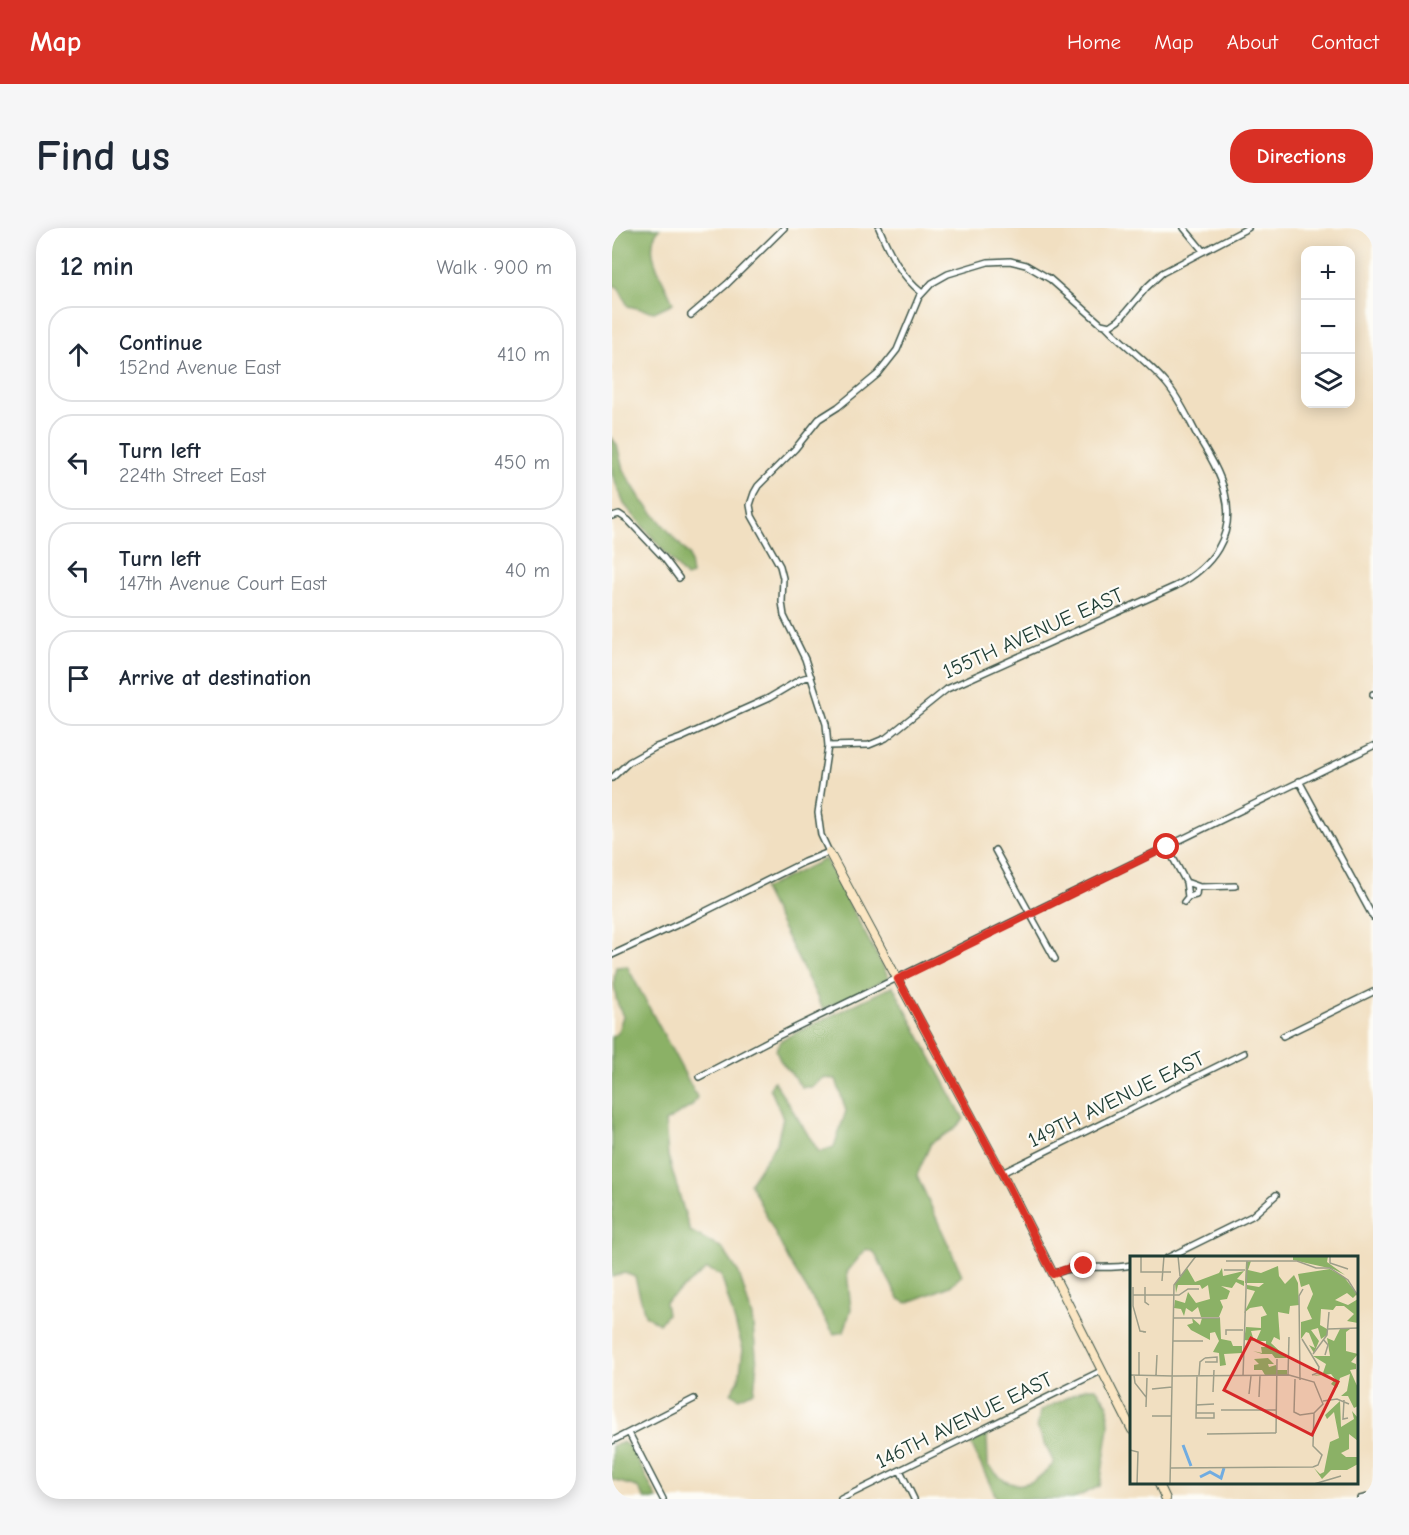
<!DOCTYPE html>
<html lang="en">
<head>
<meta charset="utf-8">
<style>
	body { margin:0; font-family:"Comic Neue",sans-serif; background:#f6f6f7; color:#1f2937 }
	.controls { position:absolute; right:18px; top:18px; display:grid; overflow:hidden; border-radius:12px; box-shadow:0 3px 15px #0003 }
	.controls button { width:54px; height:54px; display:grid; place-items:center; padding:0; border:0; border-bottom:2px solid #e0e1e3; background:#fff; color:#1f2937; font:30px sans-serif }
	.stop { position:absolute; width:18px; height:18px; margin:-14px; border:4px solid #d93025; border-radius:50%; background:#fff }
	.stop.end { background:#d93025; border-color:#fff; box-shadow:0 2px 6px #0008 }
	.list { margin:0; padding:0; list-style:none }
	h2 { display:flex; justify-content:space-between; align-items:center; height:78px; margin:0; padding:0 24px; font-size:26px }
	h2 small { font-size:20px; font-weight:400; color:#747a83 }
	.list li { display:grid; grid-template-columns:39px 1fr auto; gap:18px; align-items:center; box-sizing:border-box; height:96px; margin:0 12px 12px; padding:0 12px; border:2px solid #e0e1e3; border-radius:24px }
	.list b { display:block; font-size:22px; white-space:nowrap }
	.list p { margin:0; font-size:20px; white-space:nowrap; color:#747a83 }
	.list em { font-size:20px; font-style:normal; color:#747a83 }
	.icon { flex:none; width:33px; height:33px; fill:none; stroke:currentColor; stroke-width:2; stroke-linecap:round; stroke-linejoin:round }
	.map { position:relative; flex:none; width:761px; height:1271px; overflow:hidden; border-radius:24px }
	header { display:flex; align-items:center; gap:36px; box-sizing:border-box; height:84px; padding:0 30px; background:#d93025; color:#fff }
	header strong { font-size:28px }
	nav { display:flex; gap:33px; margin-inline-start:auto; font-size:21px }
	.intro { display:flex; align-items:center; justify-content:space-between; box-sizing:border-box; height:144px; padding:0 36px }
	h1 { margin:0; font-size:42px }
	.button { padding:15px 27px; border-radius:24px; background:#d93025; color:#fff; font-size:21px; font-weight:700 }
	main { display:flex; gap:36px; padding:0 36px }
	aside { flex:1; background:#fff; border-radius:24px; box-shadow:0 3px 15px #0003 }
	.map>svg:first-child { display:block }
	.forest { fill:#8bb166; stroke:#55774d; stroke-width:1.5 }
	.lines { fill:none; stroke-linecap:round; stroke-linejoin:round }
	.street-casing { stroke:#3e5549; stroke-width:8 }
	.secondary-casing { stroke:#3e5549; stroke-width:10 }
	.street { stroke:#fff; stroke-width:5 }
	.secondary { stroke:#fbe6c3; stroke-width:8 }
	.route { stroke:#d93025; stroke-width:8 }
	.labels { text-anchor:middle; stroke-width:4.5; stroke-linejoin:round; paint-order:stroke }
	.street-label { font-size:21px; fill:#1f3d34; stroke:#fdfcf7 }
	.inset-river { fill:none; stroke:#70ace1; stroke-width:3 }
	.inset-road { fill:none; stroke:#9d9e89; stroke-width:1.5 }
	.view { fill:#d62828; fill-opacity:0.15; stroke:#d62828; stroke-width:3 }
	.inset-edge { fill:none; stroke:#1f3d34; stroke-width:3 }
</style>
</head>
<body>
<header>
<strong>Map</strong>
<nav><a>Home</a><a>Map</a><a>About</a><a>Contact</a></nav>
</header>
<div class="intro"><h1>Find us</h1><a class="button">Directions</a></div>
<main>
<aside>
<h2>12 min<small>Walk · 900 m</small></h2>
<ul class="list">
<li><svg class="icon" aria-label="ahead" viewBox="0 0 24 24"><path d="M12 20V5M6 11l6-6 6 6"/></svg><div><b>Continue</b><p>152nd Avenue East</p></div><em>410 m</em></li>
<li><svg class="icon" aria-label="left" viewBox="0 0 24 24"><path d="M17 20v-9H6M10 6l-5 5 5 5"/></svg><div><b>Turn left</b><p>224th Street East</p></div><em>450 m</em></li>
<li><svg class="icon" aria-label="left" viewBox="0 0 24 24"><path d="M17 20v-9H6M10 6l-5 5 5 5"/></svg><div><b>Turn left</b><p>147th Avenue Court East</p></div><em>40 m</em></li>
<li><svg class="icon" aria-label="arrive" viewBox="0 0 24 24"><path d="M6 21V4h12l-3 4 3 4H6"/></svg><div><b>Arrive at destination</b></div></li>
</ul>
</aside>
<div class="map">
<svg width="761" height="1271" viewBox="0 0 761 1271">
	<rect width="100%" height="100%" fill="#fdfcf7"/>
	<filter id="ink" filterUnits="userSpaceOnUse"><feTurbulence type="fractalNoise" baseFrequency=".0167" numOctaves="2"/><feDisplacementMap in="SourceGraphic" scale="12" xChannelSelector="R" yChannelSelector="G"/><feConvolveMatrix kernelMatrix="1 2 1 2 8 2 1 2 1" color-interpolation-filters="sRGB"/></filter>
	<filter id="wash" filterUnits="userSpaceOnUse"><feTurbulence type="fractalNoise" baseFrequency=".008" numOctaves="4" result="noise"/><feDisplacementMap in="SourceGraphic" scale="24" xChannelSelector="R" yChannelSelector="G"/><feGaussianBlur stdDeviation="1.35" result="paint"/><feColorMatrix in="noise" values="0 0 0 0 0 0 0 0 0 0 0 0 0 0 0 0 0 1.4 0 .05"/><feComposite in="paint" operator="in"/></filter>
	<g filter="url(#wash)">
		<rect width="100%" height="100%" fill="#f1dfc1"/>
		<path class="forest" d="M 0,0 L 48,0 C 28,21 53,53 61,75 L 42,84 L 16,78 L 6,59 L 0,57 Z
			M 0,210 L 5,217 L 11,242 L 29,271 L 77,327 L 80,347 L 74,349 L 12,276 L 0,246 Z
			M 213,631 L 277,750 L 211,781 L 151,661 Z
			M 15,738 L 85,869 L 80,878 L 53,894 L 56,928 L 78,1003 L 111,1021 L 127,1045 L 140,1089 L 145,1136 L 142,1163 L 127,1170 L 119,1165 L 127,1152 L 131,1121 L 109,1047 L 95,1041 L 53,1074 L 55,1086 L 47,1096 L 33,1087 L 23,1049 L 13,1045 L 0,1049 L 0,808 L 5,806 L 11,788 C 3,774 0,754 4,739 Z
			M 281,758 L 352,891 L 341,902 L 319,915 L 305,947 L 350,1047 L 338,1058 L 295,1075 L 287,1071 L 262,1024 L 254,1021 L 235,1044 L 239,1081 L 232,1104 L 222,1106 L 177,1033 L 138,955 L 165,914 L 171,890 L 158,860 L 162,853 L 207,924 L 222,919 L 234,883 L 224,851 L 211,850 L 200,859 L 190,859 L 168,832 L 164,822 L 169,812 Z
			M 474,1160 L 484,1160 L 496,1177 L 497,1199 L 488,1258 L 461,1271 L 385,1271 L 359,1216 L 375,1206 L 376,1238 C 382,1243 389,1251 395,1254 C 414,1262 431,1248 442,1235 L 425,1200 L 428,1183 Z
			M 11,1214 L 20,1221 L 45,1271 L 33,1271 L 25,1259 L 0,1252 L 0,1218 Z"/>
	</g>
	<g filter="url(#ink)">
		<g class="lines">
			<defs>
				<path id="street" d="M 267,0 C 278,26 288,47 310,65
					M 572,0 L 591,23
					M 79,87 L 115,56 L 172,0
					M 0,288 L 7,286 L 16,292 L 52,330 L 67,350
					M 761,466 L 761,467
					M 216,518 L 257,517 L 274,510 L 335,461 L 564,358 C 600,339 624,308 613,265 C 608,244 596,225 585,207 C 576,190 567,170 554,155 C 536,134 513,118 494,98
					M 0,550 L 17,534 L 44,519 L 69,510 L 119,487 L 157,470 L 189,451 L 199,448
					M 687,553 L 761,689
					M 555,619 L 574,654 L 576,669 L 572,674
					M 383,622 L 443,731
					M 574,654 L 588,659 L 623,658
					M 576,669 L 584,667 L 585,659
					M 0,727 L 84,688 L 192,634 L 217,624 L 209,607 L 206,585 L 216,518 L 214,496 L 193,431 L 172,388 L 170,374 L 171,350 L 168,338 L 140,288 L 138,277 L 142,265 L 146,258 L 183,221 L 207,191 L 226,179 L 266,146 L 285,122 L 307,69 L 320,55 L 336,46 L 376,34 L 398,33 L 414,37 L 438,51 L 489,96 L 498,98 L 507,92 L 535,59 L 550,45 L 636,0
					M 671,808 L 761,764
					M 87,849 L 160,811 L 761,518
					M 390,945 L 632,825
					M 555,1030 L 640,988 L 664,967
					M 441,1046 C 470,1034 491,1043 520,1037
					M 17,1205 L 51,1271
					M 0,1213 L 82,1171
					M 288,1242 L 302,1271
					M 229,1271 L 489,1143
					M 748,1271 L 761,1268"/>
				<path id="secondary" d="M 217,624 L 390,945 L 520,1202
					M 546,1254 L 554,1271"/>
			</defs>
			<use href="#street" class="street-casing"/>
			<use href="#secondary" class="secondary-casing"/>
			<use href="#street" class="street"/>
			<use href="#secondary" class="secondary"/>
		</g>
	</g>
	<g class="lines" filter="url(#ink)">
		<path class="route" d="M 472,1038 L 460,1039 L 441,1046 L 390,945 L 286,751 L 555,619"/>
	</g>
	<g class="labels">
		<g class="street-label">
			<text transform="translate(421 405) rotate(-24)" y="7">155TH AVENUE EAST</text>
			<text transform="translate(504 871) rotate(-26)" y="7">149TH AVENUE EAST</text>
			<text transform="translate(352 1192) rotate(-26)" y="7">146TH AVENUE EAST</text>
		</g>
	</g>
	<g transform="translate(518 1028)">
		<rect width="228" height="228" fill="#f1dfc1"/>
		<path d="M 163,0 L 198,0 L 197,6 L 215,19 L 203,13 L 163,4 ZM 121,5 L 118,14 L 131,17 L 148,10 L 149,20 L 155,28 L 164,19 L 168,27 L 169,49 L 160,50 L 159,58 L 148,56 L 150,84 L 144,81 L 141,87 L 157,102 L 145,102 L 142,98 L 132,98 L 123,95 L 132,97 L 131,91 L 136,91 L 136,85 L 126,85 L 131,74 L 121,75 L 124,85 L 114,84 L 116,71 L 131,72 L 131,61 L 137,59 L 132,50 L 120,52 L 114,57 L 125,35 L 117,33 L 117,29 L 129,31 L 134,27 L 115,27 L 116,6 ZM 57,12 L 65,26 L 89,17 L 92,12 L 93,20 L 114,15 L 107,23 L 114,25 L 114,30 L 106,26 L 102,32 L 91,30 L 100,35 L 97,43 L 90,44 L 93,51 L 89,61 L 71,61 L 68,51 L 62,56 L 56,52 L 54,60 L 51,53 L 44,52 L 45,44 L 55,47 L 58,36 L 66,47 L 80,43 L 78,29 L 72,33 L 70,29 L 48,29 L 46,37 L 45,27 ZM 200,13 L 214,21 L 227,38 L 223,42 L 217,37 L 205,44 L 218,49 L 228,43 L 228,67 L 217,65 L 224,58 L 214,50 L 206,50 L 203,54 L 191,53 L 190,69 L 197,73 L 197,79 L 191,83 L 188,72 L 181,74 L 189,85 L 184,97 L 179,89 L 185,92 L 179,77 L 176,76 L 171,83 L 171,66 L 182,63 L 177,52 L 183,38 L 179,28 L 171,31 L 168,18 ZM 62,62 L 70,69 L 72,62 L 90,62 L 91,83 L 101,85 L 103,90 L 112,90 L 112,97 L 94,98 L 96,109 L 90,110 L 89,97 L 83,96 L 89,85 L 85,76 L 80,77 L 80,84 L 61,74 L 57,69 L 63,67 ZM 210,73 L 220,73 L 216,76 L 216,95 L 228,98 L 221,106 L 226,108 L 226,113 L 220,114 L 228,132 L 228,150 L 224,152 L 218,140 L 211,140 L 217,135 L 220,118 L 210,122 L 207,132 L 201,128 L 205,123 L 201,118 L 183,120 L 193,117 L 196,108 L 183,100 L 200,100 L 197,82 L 204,85 ZM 138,102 L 144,108 L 138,108 L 139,111 L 146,109 L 147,114 L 157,114 L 157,119 L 135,119 L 132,114 L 124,114 L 124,109 L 129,108 L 124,103 ZM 210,145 L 211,171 L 224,163 L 222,155 L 228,162 L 228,185 L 219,178 L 219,193 L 211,197 L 216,201 L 228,201 L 228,208 L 217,214 L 201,214 L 192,223 L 184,212 L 190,218 L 194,216 L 200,186 L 209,182 L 204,156 L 197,163 L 195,159 Z" fill="#8bb166"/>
		<path class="inset-river" d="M 53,189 L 61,210M 70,221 L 80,216 L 91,222 L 94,212"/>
		<path class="inset-road" d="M 11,0 L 11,16 L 41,16M 48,0 L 50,20M 200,0 L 200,7 L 218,13M 96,5 L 167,5 L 186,12 L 200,12 L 218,24 L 228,40M 94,14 L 115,14M 32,25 L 34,0M 3,31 L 3,50 L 10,75 L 16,76 L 13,76M 15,31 L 15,46 L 19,49M 3,39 L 49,39 L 58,33 L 69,33M 43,62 L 90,62M 198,73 L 228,72M 96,79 L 96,74 L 113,74M 172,83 L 189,111 L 188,117 L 182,119M 193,83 L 198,89 L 195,99M 43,85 L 73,85M 183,98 L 197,79 L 199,56M 75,102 L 87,101 L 87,106 L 75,106M 0,119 L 43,120M 4,119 L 5,127 L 16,141M 9,119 L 9,96M 26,119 L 27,99M 69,119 L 70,106 L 75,102M 158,119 L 159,81M 43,120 L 159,119 L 184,126 L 193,148 L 184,157 L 183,190 L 192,199 L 188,209 L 183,211M 113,120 L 117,5M 165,123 L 164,156 L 170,159 L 184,157M 170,124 L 169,40 L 173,33M 22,133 L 42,131M 83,136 L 84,114M 119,138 L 121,120M 129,141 L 130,120M 214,144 L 213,163 L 218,162M 193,145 L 207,143 L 219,148M 66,149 L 84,148M 16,151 L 17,122M 91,154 L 146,154M 66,157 L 84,157 L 84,162 L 66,162 L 66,161 L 67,120M 22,160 L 41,160M 146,177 L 147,103M 77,178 L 146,177M 0,194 L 8,196 L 7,228M 41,212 L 183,211M 40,228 L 44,29 L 66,0M 184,228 L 211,220"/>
		<path class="view" d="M 121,82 L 208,126 L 182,179 L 94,134 Z"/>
		<rect width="228" height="228" class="inset-edge"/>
	</g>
</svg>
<div class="controls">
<button>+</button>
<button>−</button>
<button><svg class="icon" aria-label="layers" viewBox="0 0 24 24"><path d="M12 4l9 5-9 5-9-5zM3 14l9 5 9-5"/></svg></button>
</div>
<div class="stop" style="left:555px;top:619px"></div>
<div class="stop end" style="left:472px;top:1038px"></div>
</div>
</main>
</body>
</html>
